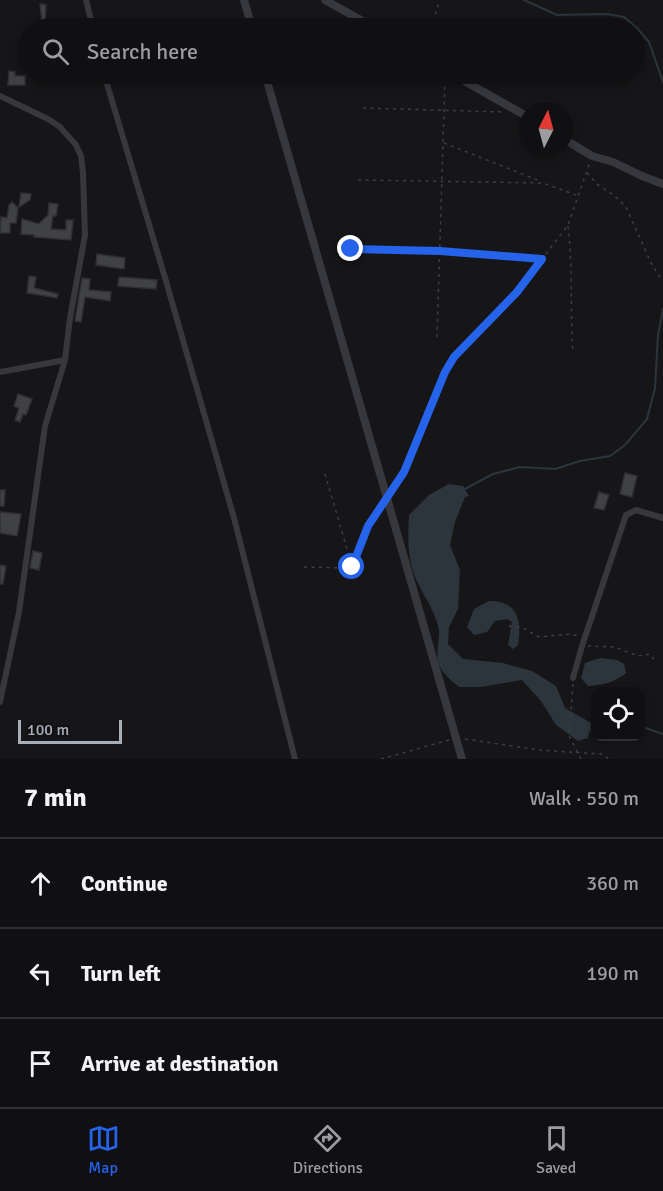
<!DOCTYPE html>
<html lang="en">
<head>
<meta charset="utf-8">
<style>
	body { margin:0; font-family:Signika,sans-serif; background:#1e1e20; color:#f1f3f6 }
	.controls { position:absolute; right:18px; bottom:18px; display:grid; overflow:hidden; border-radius:12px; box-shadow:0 3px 9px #0003 }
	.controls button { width:54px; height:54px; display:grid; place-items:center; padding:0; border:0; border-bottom:2px solid #303032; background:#101012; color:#f1f3f6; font:30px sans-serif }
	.compass { position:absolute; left:519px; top:102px; width:54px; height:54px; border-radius:50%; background:#101012; box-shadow:0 3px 9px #0003; rotate:6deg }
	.scale { position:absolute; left:18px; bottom:15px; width:104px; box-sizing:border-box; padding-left:6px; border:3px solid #a8adb8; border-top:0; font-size:16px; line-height:21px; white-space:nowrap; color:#a8adb8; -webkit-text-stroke:4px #111113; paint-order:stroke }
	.stop { position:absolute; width:18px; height:18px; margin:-14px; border:4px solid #2563eb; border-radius:50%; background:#fff }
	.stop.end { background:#2563eb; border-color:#fff; box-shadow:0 2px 6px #0008 }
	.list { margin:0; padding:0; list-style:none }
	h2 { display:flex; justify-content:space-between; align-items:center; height:78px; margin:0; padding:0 24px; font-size:26px }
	h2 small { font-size:20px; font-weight:400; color:#9c9d9f }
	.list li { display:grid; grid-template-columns:39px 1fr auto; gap:18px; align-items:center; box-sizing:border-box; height:90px; padding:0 24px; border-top:2px solid #303032 }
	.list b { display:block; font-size:22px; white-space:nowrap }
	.list em { font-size:20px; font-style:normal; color:#9c9d9f }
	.icon { flex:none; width:33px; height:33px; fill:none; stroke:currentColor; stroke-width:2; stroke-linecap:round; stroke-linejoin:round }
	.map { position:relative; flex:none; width:663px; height:759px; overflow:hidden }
	.search { position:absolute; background:#101012; box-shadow:0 3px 9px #0003; left:18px; right:18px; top:18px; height:66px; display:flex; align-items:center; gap:15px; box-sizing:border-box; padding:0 21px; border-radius:33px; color:#9c9d9f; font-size:22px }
	.sheet { height:348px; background:#101012 }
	nav { display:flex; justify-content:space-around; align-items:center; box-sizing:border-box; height:84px; border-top:2px solid #303032; background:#101012; font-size:16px; color:#9c9d9f }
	nav a { display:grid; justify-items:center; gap:3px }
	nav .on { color:#2563eb }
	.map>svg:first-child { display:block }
	.water { fill:#2c353c }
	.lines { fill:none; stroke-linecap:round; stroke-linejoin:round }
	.stream { stroke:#2c353c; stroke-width:2 }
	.building { fill:#404145; stroke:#303034; stroke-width:1.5 }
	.path { stroke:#3d3f44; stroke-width:1.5; stroke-dasharray:3 4.5; stroke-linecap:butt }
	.minor { stroke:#37383d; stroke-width:6 }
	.tertiary { stroke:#37383d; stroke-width:8 }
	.route { stroke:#2563eb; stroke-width:8 }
</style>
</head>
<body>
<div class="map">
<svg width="663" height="759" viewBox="0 0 663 759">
	<rect width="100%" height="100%" fill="#161618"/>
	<path class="water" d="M 449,484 L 463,486 L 469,496 L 465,497 L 455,522 L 450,545 L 460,570 L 458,609 L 449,627 L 448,644 L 463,659 L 503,663 L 532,671 L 556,686 L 565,708 L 591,723 L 588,738 L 578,741 L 556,725 L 541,701 L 522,680 L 481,687 L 459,687 C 452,681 444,675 440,667 C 434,654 440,643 439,630 C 435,608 419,591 413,571 C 407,552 408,533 409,515 L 429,495 Z
		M 489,601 C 518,601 522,620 518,645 L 513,649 L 508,645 L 512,622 L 507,619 L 495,621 L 487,632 L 474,635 L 467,627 L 474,609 Z
		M 600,658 L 617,660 L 624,664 L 626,673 C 614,683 602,685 588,686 L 581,678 L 585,663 Z"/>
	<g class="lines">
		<path class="stream" d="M 524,0 L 557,15 L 607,14 L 624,17 L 637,28 L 649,42 L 663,82
			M 463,490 L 493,474 L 520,467 L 555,469 L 580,461 L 610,456 L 625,445 L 647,419 L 655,388 L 658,335 L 663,309
			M 640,726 L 663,734
			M 588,729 L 596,731"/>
	</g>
	<path class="building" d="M 40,4 L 46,5 L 45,21 L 42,21 Z
		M 9,71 L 15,72 L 15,76 L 25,76 L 25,85 L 8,85 Z
		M 21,193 L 31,194 L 30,200 L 19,207 Z
		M 12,202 L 18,208 L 16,223 L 10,223 L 10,233 L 0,233 L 1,217 L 7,218 L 9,205 Z
		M 49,203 L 58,204 L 56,216 L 53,216 L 51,229 L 66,230 L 66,220 L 73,220 L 71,240 L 34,237 L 34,235 L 21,234 L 22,219 L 39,224 L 48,215 Z
		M 97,254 L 125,258 L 124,269 L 96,265 Z
		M 29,276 L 36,277 L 34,288 L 58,294 L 57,298 L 27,293 Z
		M 119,277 L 157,280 L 156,289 L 118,286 Z
		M 82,278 L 90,279 L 89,290 L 111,292 L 110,301 L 85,297 L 81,322 L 75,321 Z
		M 18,394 L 32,399 L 26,415 L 23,414 L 20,422 L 15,420 L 19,408 L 14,406 Z
		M 625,473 L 637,476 L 632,497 L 620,494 Z
		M 0,490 L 5,490 L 4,506 L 0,506 Z
		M 599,492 L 609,495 L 604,510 L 594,508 Z
		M 0,512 L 21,514 L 17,536 L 0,533 Z
		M 33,551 L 42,553 L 39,570 L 30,568 Z
		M 0,565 L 6,566 L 3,584 L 0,584 Z"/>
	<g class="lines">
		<path class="path" d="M 429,28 L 437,10 L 439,0
			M 363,108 L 503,112
			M 444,143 L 540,181
			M 587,173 L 598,185 L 615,196 L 626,207 L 651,263 L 661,279
			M 358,180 L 543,183 L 576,195
			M 568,226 C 573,268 570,311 573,353
			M 351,249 L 440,251 L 541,259
			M 437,337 L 445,77
			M 325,474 L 352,566
			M 393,490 L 404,473 L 445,372 L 454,357 L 517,292 L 568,225 L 590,162
			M 304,567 L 347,568 L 352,567 L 368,526 L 382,507
			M 509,626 L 523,628 L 539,637 L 571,634 L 578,636
			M 588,646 L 615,647 L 638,656 L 650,654 L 655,661
			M 573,684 L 569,736 L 581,759
			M 465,739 L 539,750 L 601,754 L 609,759
			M 381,759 L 449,740"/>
		<path class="minor" d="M 86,0 L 93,28
			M 104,74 L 166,281 L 234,518 L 295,759
			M 0,96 L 48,119 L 60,127 L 76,145 L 81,156 L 83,173 L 85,235 L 70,318 L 65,360 L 45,426 L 19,612 L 0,702
			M 0,372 L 65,360
			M 573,678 L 582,646 L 626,515 L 636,510 L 663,518"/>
		<path class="tertiary" d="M 244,0 L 252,28
			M 325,0 L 375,28
			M 265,74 L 462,759
			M 452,74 L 528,117
			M 564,139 L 592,156 L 613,162 L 642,176 L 663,184"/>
	</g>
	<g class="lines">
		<path class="route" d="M 351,249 L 440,251 L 542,259 L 517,292 L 454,357 L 445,372 L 404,472 L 368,526 L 352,567"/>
	</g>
</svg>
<div class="controls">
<button><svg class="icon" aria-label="locate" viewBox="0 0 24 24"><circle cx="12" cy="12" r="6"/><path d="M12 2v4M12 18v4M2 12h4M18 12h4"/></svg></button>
</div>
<svg class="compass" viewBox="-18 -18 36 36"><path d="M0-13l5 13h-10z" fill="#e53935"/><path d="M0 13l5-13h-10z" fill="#9c9d9f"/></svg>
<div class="scale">100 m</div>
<div class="stop" style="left:352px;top:567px"></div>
<div class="stop end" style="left:351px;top:249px"></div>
<div class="search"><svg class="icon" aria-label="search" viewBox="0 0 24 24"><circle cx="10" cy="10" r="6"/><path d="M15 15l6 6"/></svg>Search here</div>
</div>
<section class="sheet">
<h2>7 min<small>Walk · 550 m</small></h2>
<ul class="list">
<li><svg class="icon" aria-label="ahead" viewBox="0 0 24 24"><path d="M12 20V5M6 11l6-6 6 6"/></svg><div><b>Continue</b></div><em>360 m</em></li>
<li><svg class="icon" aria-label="left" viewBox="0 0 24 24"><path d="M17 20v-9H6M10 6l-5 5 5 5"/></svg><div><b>Turn left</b></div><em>190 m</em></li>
<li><svg class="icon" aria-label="arrive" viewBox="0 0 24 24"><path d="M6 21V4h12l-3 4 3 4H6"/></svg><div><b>Arrive at destination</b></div></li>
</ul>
</section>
<nav>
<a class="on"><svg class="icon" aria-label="map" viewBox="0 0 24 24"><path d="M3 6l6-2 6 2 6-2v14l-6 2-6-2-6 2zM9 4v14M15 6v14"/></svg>Map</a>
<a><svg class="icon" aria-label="directions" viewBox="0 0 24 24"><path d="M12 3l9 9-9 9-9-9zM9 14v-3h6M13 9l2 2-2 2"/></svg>Directions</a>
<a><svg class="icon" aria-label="saved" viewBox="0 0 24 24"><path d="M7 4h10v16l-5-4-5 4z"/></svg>Saved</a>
</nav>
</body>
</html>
